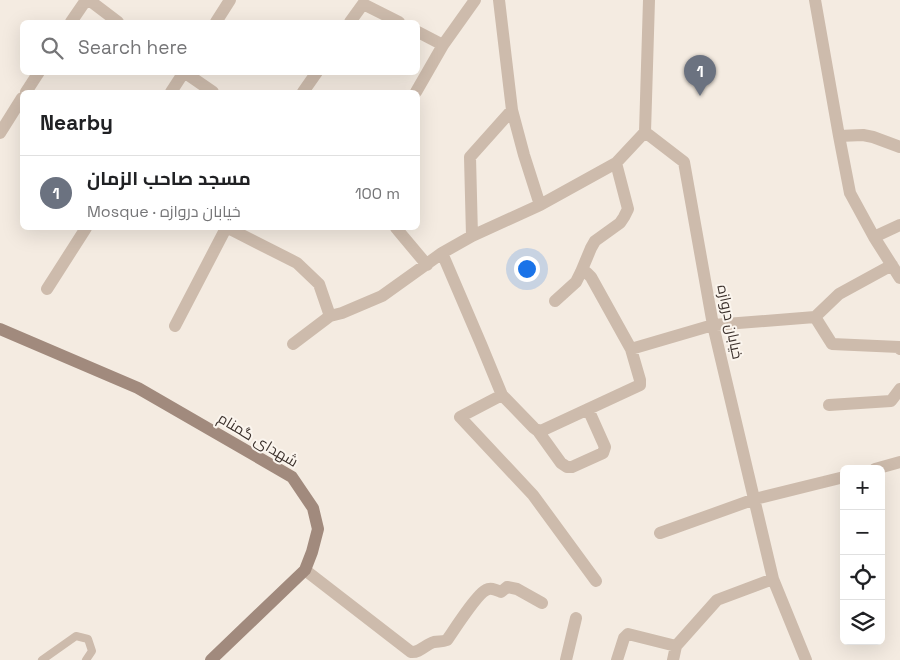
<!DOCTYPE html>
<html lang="en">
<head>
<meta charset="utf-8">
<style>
	body { margin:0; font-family:"Space Grotesk",Cairo,sans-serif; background:#f2f2f2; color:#202124 }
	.controls { position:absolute; right:15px; bottom:15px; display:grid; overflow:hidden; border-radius:8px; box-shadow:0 5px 20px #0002 }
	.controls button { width:45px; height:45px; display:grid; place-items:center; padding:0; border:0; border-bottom:1px solid #e0e0e0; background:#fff; color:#202124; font:25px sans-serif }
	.you { position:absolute; left:526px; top:268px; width:18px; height:18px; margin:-12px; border:4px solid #fff; border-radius:50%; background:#1a73e8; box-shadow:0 0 0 8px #1a73e833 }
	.badge { display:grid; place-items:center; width:32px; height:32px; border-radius:50%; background:#1a73e8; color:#fff; font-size:16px; font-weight:700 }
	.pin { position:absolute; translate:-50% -41px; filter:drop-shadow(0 1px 2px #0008) }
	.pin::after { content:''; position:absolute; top:26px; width:18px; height:15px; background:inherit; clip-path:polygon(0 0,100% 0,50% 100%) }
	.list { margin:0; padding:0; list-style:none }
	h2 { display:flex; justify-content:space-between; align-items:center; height:65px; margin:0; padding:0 20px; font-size:21px }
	h2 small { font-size:16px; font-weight:400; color:#757577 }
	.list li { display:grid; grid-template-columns:32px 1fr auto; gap:15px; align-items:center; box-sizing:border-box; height:75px; padding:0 20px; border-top:1px solid #e0e0e0 }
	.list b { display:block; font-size:19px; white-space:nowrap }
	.list p { margin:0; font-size:16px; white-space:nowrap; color:#757577 }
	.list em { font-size:16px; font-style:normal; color:#757577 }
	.icon { flex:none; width:28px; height:28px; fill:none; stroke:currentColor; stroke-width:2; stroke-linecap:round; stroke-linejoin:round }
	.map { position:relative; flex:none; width:900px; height:660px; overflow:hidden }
	.search { position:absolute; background:#fff; box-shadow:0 5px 20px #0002; left:20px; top:20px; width:400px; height:55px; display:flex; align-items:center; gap:12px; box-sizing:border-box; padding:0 18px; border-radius:8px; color:#757577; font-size:19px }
	.panel { position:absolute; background:#fff; box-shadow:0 5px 20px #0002; left:20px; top:90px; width:400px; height:140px; border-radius:8px }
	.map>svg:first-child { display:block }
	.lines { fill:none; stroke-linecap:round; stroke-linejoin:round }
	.lane { stroke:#cdbbac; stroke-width:8 }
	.street { stroke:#cdbbac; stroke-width:12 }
	.secondary { stroke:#a18a7d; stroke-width:12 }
	.labels { text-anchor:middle; stroke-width:4; stroke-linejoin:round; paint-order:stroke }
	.street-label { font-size:15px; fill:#3b302b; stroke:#fbf5ee }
</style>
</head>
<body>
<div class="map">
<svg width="900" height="660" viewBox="0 0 900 660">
	<rect width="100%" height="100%" fill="#f4ebe1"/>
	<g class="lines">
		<path class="lane" d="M 42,660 L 76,636 L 88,639 L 92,651 L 86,660"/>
		<path class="street" d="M 89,0 L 118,22
			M 499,0 L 512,110 L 524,155 L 540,205
			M 649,0 L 645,132 L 684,162 L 713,325 L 773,579 L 806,660
			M 815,0 L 839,136 L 850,193 L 874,237 L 900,278
			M 71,22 L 86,0
			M 216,22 L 230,0
			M 350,22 L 363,4 L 399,22
			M 418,32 L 443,45
			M 184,72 L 213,92
			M 26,92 L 39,72
			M 171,92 L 184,72
			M 303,92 L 317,72
			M 416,92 L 443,45 L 475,0
			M 0,133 L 22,98
			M 839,136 L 863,135 L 873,137 L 900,147
			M 228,228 L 297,263 L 319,284 L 330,316
			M 396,228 L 427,265
			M 472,236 L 470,157 L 512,110
			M 874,237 L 900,225
			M 442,253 L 481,344 L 502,395 L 534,428 L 538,431 L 543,430 L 640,385 L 640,380 L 631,349 L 591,277 L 587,273 L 581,272
			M 47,289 L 86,228
			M 555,301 L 576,282 L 581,272 L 591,248 L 595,241 L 620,223 L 624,217 L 628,209 L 616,163
			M 815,317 L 839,294 L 892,265
			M 175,326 L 226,228
			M 293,344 L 330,316 L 342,313 L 382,296 L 442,253 L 472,236 L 540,205 L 616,163 L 645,132
			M 631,349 L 713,325 L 815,317 L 832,344 L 899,347 L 900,349
			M 502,395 L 460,417 L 533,495 L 596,581
			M 829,405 L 891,401 L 900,389
			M 538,431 L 561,463 L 567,467 L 572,467 L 603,453 L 605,447 L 588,409
			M 875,469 L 900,462
			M 660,533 L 755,499 L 844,477
			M 305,570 L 411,652 C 420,653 426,644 434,642 C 439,641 442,642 447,640 C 454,630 477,594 486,590 C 491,587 496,590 501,592 L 507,587 L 517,589 L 542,603
			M 566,660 L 576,618
			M 617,660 L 624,638 L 628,634 L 676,646
			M 673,660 L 676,646 L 717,600 L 773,579"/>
		<path class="secondary" d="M 0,329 L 138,388 L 292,477 L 313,508 L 318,529 L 312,552 L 305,570 L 211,660"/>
	</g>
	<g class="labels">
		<g class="street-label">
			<text transform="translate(730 322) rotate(78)" y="5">خیابان دروازه</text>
			<text transform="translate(258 440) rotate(31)" y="5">شهدای گمنام</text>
		</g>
	</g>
</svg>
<div class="controls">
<button>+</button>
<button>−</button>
<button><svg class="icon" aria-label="locate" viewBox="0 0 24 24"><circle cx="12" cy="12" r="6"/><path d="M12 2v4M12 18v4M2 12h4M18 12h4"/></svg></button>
<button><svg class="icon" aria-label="layers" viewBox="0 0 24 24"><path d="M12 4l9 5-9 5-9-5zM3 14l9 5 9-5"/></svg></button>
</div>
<div class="you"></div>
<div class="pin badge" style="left:700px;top:96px;background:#6b7280">1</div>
<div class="search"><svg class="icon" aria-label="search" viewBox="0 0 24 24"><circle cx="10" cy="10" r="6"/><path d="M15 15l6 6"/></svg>Search here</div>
<section class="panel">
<h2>Nearby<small></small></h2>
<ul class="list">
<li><span class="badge" style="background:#6b7280">1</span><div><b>مسجد صاحب الزمان</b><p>Mosque · خیابان دروازه</p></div><em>100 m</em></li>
</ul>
</section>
</div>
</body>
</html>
